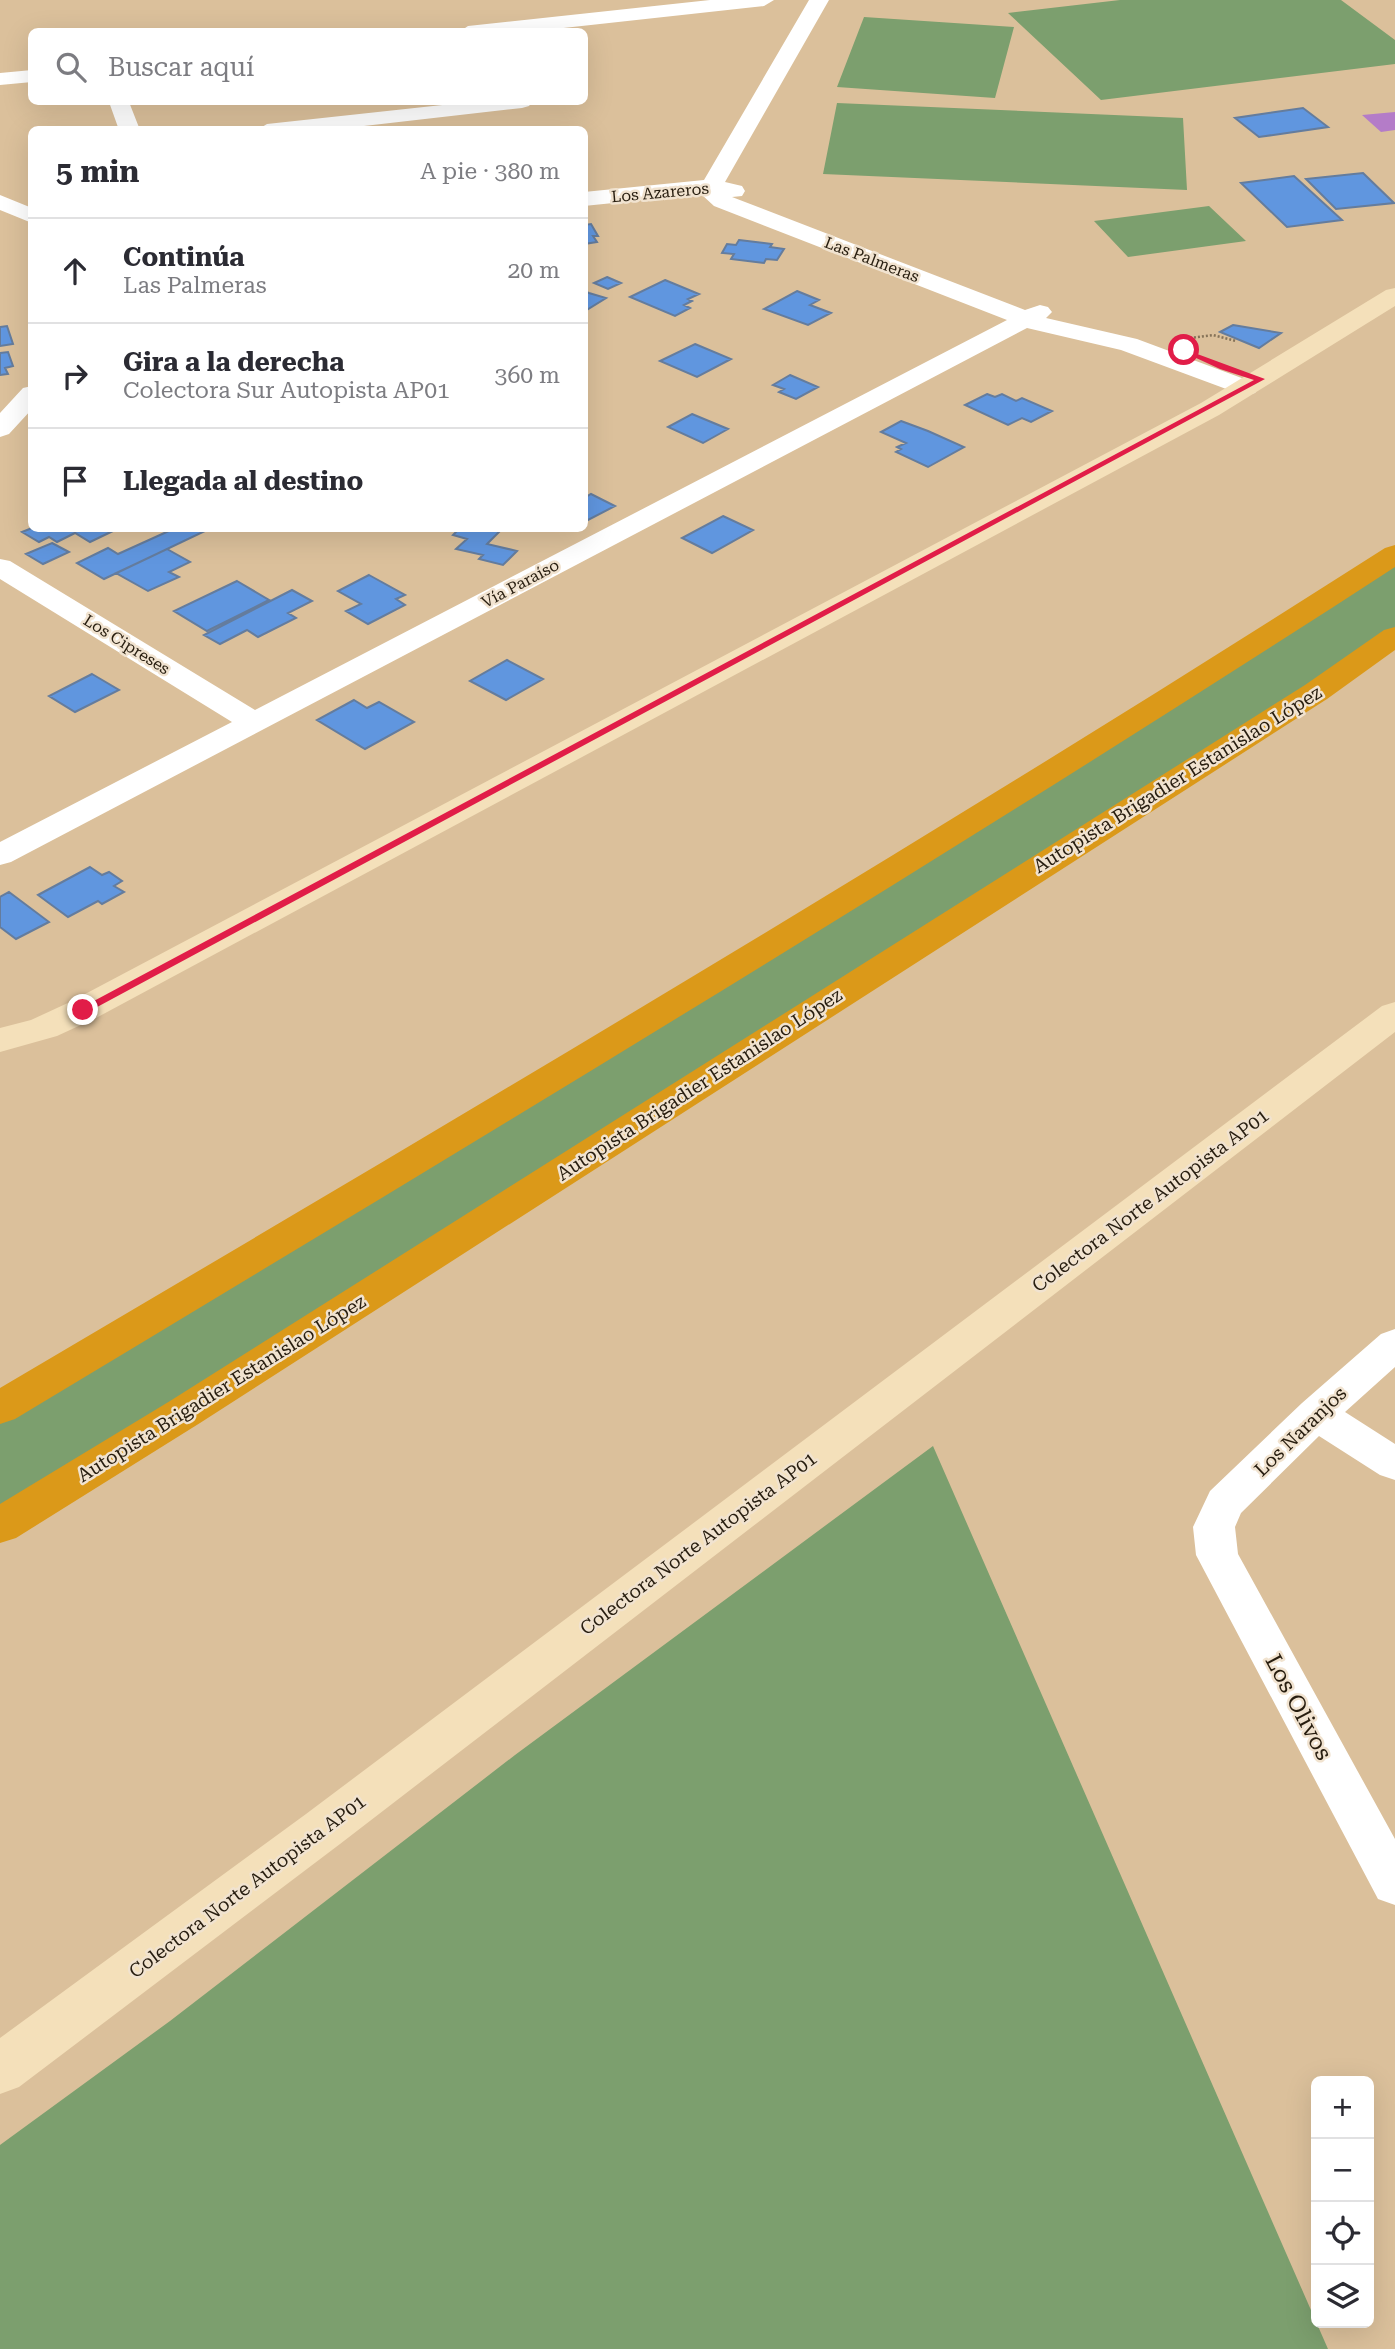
<!DOCTYPE html>
<html lang="es">
<head>
<meta charset="utf-8">
<style>
	body { margin:0; font-family:"Roboto Serif",serif; background:#f2f2f3; color:#2b2b33 }
	.controls { position:absolute; right:21px; bottom:21px; display:grid; overflow:hidden; border-radius:10px; box-shadow:0 7px 28px #0002 }
	.controls button { width:63px; height:63px; display:grid; place-items:center; padding:0; border:0; border-bottom:2px solid #e1e1e2; background:#fff; color:#2b2b33; font:35px sans-serif }
	.stop { position:absolute; width:21px; height:21px; margin:-16px; border:5px solid #e11d48; border-radius:50%; background:#fff }
	.stop.end { background:#e11d48; border-color:#fff; box-shadow:0 2px 7px #0008 }
	.list { margin:0; padding:0; list-style:none }
	h2 { display:flex; justify-content:space-between; align-items:center; height:91px; margin:0; padding:0 28px; font-size:30px }
	h2 small { font-size:23px; font-weight:400; color:#7c7c81 }
	.list li { display:grid; grid-template-columns:46px 1fr auto; gap:21px; align-items:center; box-sizing:border-box; height:105px; padding:0 28px; border-top:2px solid #e1e1e2 }
	.list b { display:block; font-size:26px; white-space:nowrap }
	.list p { margin:0; font-size:23px; white-space:nowrap; color:#7c7c81 }
	.list em { font-size:23px; font-style:normal; color:#7c7c81 }
	.icon { flex:none; width:38px; height:38px; fill:none; stroke:currentColor; stroke-width:2; stroke-linecap:round; stroke-linejoin:round }
	.map { position:relative; flex:none; width:1395px; height:2349px; overflow:hidden }
	.search { position:absolute; background:#fff; box-shadow:0 7px 28px #0002; left:28px; top:28px; width:560px; height:77px; display:flex; align-items:center; gap:18px; box-sizing:border-box; padding:0 24px; border-radius:10px; color:#7c7c81; font-size:26px }
	.panel { position:absolute; background:#fff; box-shadow:0 7px 28px #0002; left:28px; top:126px; width:560px; height:406px; border-radius:10px }
	.map>svg:first-child { display:block }
	.green { fill:#7c9f6e }
	.water { fill:#b47cc8 }
	.building { fill:#6096df; stroke:#647c9d; stroke-width:2 }
	.lines { fill:none; stroke-linecap:round; stroke-linejoin:round }
	.path { stroke:#867359; stroke-width:2.5; stroke-dasharray:2 2; stroke-linecap:butt }
	.minor { fill:#fff; fill-rule:evenodd }
	.secondary { fill:#f4e0ba; fill-rule:evenodd }
	.motorway { fill:#db9919; fill-rule:evenodd }
	.route { fill:#e11d48 }
	.labels { text-anchor:middle; stroke-width:5; stroke-linejoin:round; paint-order:stroke }
	.far-street-label { font-size:16px; fill:#271d0f; stroke:#f1e3d0 }
	.street-label { font-size:19px; fill:#271d0f; stroke:#f1e3d0 }
	.near-street-label { font-size:23px; fill:#271d0f; stroke:#f1e3d0 }
</style>
</head>
<body>
<div class="map">
<svg width="1395" height="2349" viewBox="0 0 1395 2349">
	<rect width="100%" height="100%" fill="#dbc09b"/>
	<path class="green" d="M 1120,0 L 1341,0 L 1395,40 L 1395,64 L 1101,100 L 1008,13 Z
		M 864,17 L 1014,27 L 995,98 L 837,87 Z
		M 837,103 L 1183,118 L 1187,190 L 823,174 Z
		M 1209,206 L 1246,241 L 1128,257 L 1094,221 Z
		M 1395,554 L 1395,636 L 0,1526 L 0,1408 Z
		M 933,1446 L 1328,2349 L 0,2349 L 0,2145 L 170,2021 L 515,1755 Z"/>
	<path class="water" d="M 1395,112 L 1395,130 L 1381,132 L 1362,115 Z"/>
	<path class="building" d="M 1303,108 L 1328,127 L 1259,137 L 1235,118 Z
		M 1363,173 L 1394,203 L 1336,209 L 1306,179 Z
		M 1294,176 L 1342,220 L 1287,227 L 1241,183 Z
		M 591,224 L 598,236 L 593,236 L 597,242 L 584,244 L 584,225 Z
		M 739,240 L 772,244 L 770,247 L 784,249 L 777,260 L 766,259 L 764,263 L 731,259 L 734,254 L 722,253 L 727,244 L 736,245 Z
		M 607,277 L 621,283 L 608,289 L 594,283 Z
		M 665,280 L 699,294 L 688,299 L 692,301 L 684,305 L 690,308 L 675,316 L 630,297 Z
		M 584,291 L 589,293 L 606,298 L 585,311 Z
		M 797,291 L 819,300 L 810,305 L 831,313 L 808,325 L 764,309 Z
		M 1233,325 L 1281,333 L 1259,348 L 1220,332 Z
		M 7,326 L 13,344 L 0,346 L 0,327 Z
		M 695,344 L 731,359 L 697,377 L 660,361 Z
		M 8,352 L 13,366 L 5,368 L 8,374 L 0,375 L 0,353 Z
		M 790,375 L 818,387 L 796,399 L 779,392 L 784,389 L 773,385 Z
		M 987,394 L 995,397 L 1002,394 L 1016,401 L 1022,398 L 1052,411 L 1031,422 L 1022,418 L 1008,425 L 965,405 Z
		M 692,414 L 728,429 L 703,443 L 668,427 Z
		M 901,421 L 928,431 L 964,447 L 928,467 L 896,452 L 901,449 L 897,447 L 906,443 L 881,432 Z
		M 591,494 L 615,506 L 584,522 L 584,498 Z
		M 723,516 L 753,530 L 712,553 L 682,538 Z
		M 32,528 L 112,528 L 115,530 L 90,542 L 75,533 L 57,542 L 49,537 L 39,542 L 22,532 Z
		M 168,528 L 199,528 L 205,531 L 104,579 L 77,563 L 108,548 L 118,554 L 171,530 Z
		M 460,528 L 503,528 L 487,544 L 517,551 L 503,565 L 479,559 L 483,555 L 456,549 L 467,539 L 453,535 Z
		M 52,543 L 69,552 L 43,564 L 26,554 Z
		M 167,549 L 190,562 L 169,572 L 179,577 L 148,591 L 116,573 Z
		M 369,575 L 405,595 L 396,599 L 405,605 L 368,624 L 346,611 L 361,604 L 338,591 Z
		M 237,581 L 269,600 L 207,631 L 174,611 Z
		M 292,590 L 312,601 L 288,613 L 296,618 L 258,637 L 247,630 L 220,644 L 204,635 Z
		M 507,660 L 543,679 L 506,700 L 470,681 Z
		M 92,674 L 119,690 L 75,712 L 49,696 Z
		M 354,700 L 367,708 L 379,702 L 414,722 L 365,749 L 317,720 Z
		M 90,867 L 102,875 L 109,872 L 122,881 L 114,886 L 124,892 L 102,904 L 98,901 L 68,917 L 38,895 Z
		M 9,892 L 49,922 L 16,939 L 0,927 L 0,897 Z"/>
	<g class="lines">
		<path class="path" d="M 1190,338 L 1213,335 L 1236,341"/>
		<path class="minor" d="M 710,0 L 774,0 L 764,6 L 527,32 L 459,32 L 468,26 Z
			M 809,0 L 829,0 L 725,182 L 742,186 L 745,191 L 742,196 L 732,197 L 1025,310 L 1040,305 L 1048,307 L 1052,312 L 1046,318 L 1137,339 L 1255,383 L 1258,388 L 1255,393 L 1246,395 L 1237,393 L 1121,350 L 1027,328 L 11,862 L 0,865 L 0,842 L 232,722 L 0,579 L 0,559 L 10,561 L 255,710 L 1007,320 L 714,206 L 701,194 L 584,206 L 584,192 L 704,180 Z
			M 32,70 L 32,82 L 0,85 L 0,73 Z
			M 109,102 L 129,102 L 140,130 L 119,130 Z
			M 470,102 L 532,102 L 529,106 L 522,108 L 329,130 L 257,130 L 267,124 Z
			M 0,195 L 32,208 L 32,223 L 0,210 Z
			M 32,386 L 32,409 L 9,434 L 0,437 L 0,413 L 23,388 Z
			M 1395,1329 L 1395,1367 L 1345,1412 L 1395,1444 L 1395,1480 L 1380,1475 L 1319,1436 L 1241,1513 L 1235,1527 L 1238,1554 L 1395,1839 L 1395,1905 L 1378,1899 L 1196,1555 L 1193,1527 L 1210,1491 L 1302,1403 L 1381,1334 Z"/>
		<path class="secondary" d="M 1395,288 L 1395,306 L 1219,415 L 96,1018 L 57,1036 L 0,1052 L 0,1028 L 31,1020 L 70,1002 L 1201,403 L 1386,290 Z
			M 1395,1002 L 1395,1032 L 340,1844 L 19,2087 L 0,2094 L 0,2038 L 306,1814 L 1382,1006 Z"/>
		<path class="motorway" d="M 1395,545 L 1395,567 C 942,861 478,1140 15,1419 L 0,1424 L 0,1388 C 465,1114 930,839 1385,548 Z
			M 1395,627 L 1395,650 L 1327,699 L 200,1423 L 16,1538 L 0,1543 L 0,1504 L 170,1401 L 1305,685 L 1384,630 Z"/>
	</g>
	<path class="route" d="M 1181,348 L 1265,379 L 86,1013 L 77,1010 L 1254,380 L 1220,369 L 1181,351 Z"/>
	<g class="labels">
		<g class="far-street-label">
			<text transform="translate(660 192) rotate(-5)" y="6">Los Azareros</text>
			<text transform="translate(872 259) rotate(21)" y="6">Las Palmeras</text>
			<text transform="translate(520 583) rotate(-28)" y="6">Vía Paraíso</text>
			<text transform="translate(127 644) rotate(32)" y="6">Los Cipreses</text>
		</g>
		<g class="street-label">
			<text transform="translate(1177 779) rotate(-32)" y="7">Autopista Brigadier Estanislao López</text>
			<text transform="translate(699 1084) rotate(-33)" y="7">Autopista Brigadier Estanislao López</text>
			<text transform="translate(1150 1200) rotate(-37)" y="7">Colectora Norte Autopista AP01</text>
			<text transform="translate(221 1388) rotate(-32)" y="7">Autopista Brigadier Estanislao López</text>
			<text transform="translate(1300 1431) rotate(-44)" y="7">Los Naranjos</text>
			<text transform="translate(698 1543) rotate(-37)" y="7">Colectora Norte Autopista AP01</text>
			<text transform="translate(247 1886) rotate(-37)" y="7">Colectora Norte Autopista AP01</text>
		</g>
		<g class="near-street-label">
			<text transform="translate(1299 1707) rotate(62)" y="8">Los Olivos</text>
		</g>
	</g>
</svg>
<div class="controls">
<button>+</button>
<button>−</button>
<button><svg class="icon" aria-label="locate" viewBox="0 0 24 24"><circle cx="12" cy="12" r="6"/><path d="M12 2v4M12 18v4M2 12h4M18 12h4"/></svg></button>
<button><svg class="icon" aria-label="layers" viewBox="0 0 24 24"><path d="M12 4l9 5-9 5-9-5zM3 14l9 5 9-5"/></svg></button>
</div>
<div class="stop" style="left:1184px;top:350px"></div>
<div class="stop end" style="left:83px;top:1010px"></div>
<div class="search"><svg class="icon" aria-label="search" viewBox="0 0 24 24"><circle cx="10" cy="10" r="6"/><path d="M15 15l6 6"/></svg>Buscar aquí</div>
<section class="panel">
<h2>5 min<small>A pie · 380 m</small></h2>
<ul class="list">
<li><svg class="icon" aria-label="ahead" viewBox="0 0 24 24"><path d="M12 20V5M6 11l6-6 6 6"/></svg><div><b>Continúa</b><p>Las Palmeras</p></div><em>20 m</em></li>
<li><svg class="icon" aria-label="right" viewBox="0 0 24 24"><path d="M7 20v-9h11M14 6l5 5-5 5"/></svg><div><b>Gira a la derecha</b><p>Colectora Sur Autopista AP01</p></div><em>360 m</em></li>
<li><svg class="icon" aria-label="arrive" viewBox="0 0 24 24"><path d="M6 21V4h12l-3 4 3 4H6"/></svg><div><b>Llegada al destino</b></div></li>
</ul>
</section>
</div>
</body>
</html>
